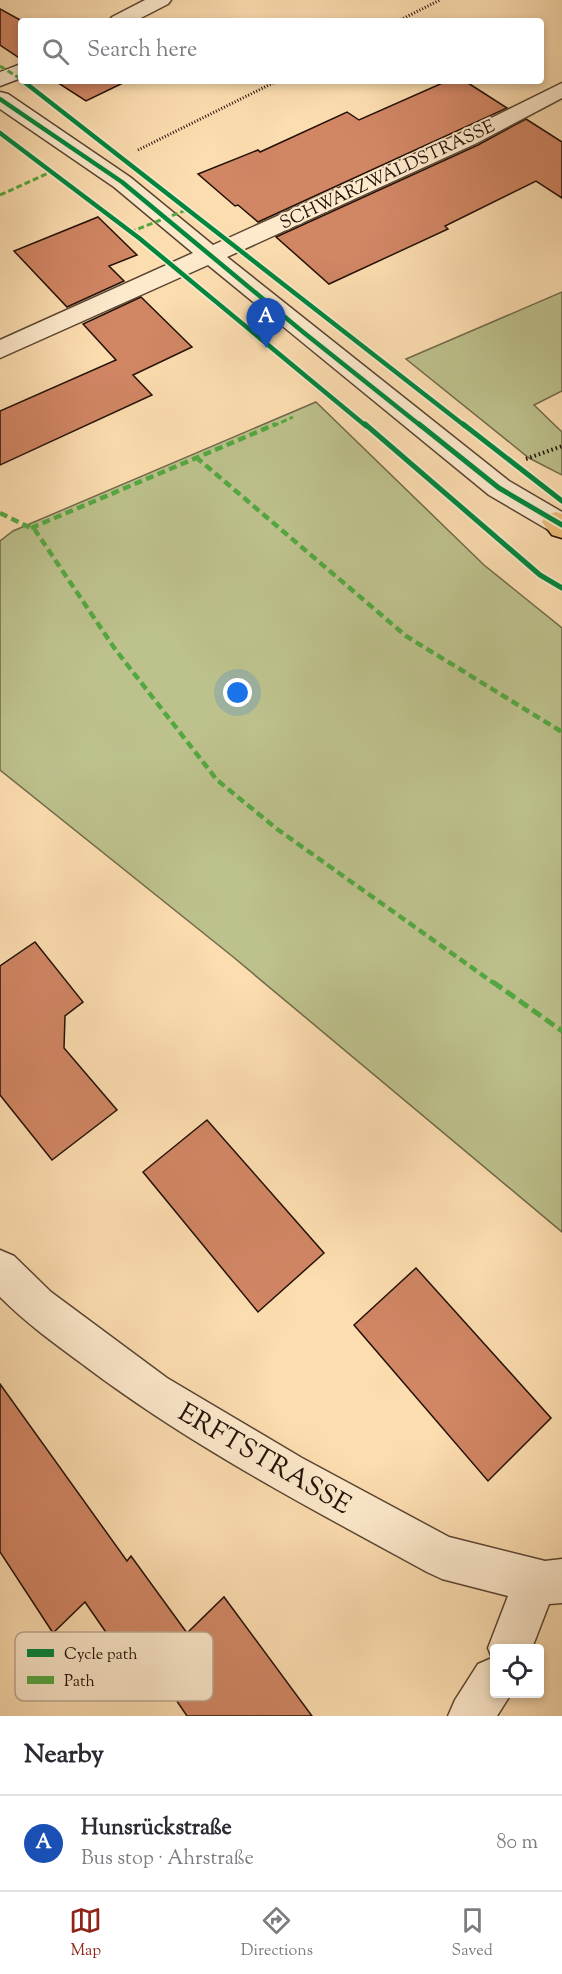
<!DOCTYPE html>
<html lang="en">
<head>
<meta charset="utf-8">
<style>
	body { margin:0; font-family:"Sorts Mill Goudy",serif; background:#f2f2f3; color:#2b2b33 }
	.controls { position:absolute; right:18px; bottom:18px; display:grid; overflow:hidden; border-radius:6px; box-shadow:0 3px 9px #0003 }
	.controls button { width:54px; height:54px; display:grid; place-items:center; padding:0; border:0; border-bottom:2px solid #e1e1e2; background:#fff; color:#2b2b33; font:30px sans-serif }
	.you { position:absolute; left:238px; top:693px; width:21px; height:21px; margin:-15px; border:4px solid #fff; border-radius:50%; background:#1a73e8; box-shadow:0 0 0 9px #1a73e833 }
	.badge { display:grid; place-items:center; width:39px; height:39px; border-radius:50%; background:#8f2418; color:#fff; font-size:20px; font-weight:700 }
	.pin { position:absolute; translate:-50% -50px; filter:drop-shadow(0 2px 3px #0008) }
	.pin::after { content:''; position:absolute; top:32px; width:21px; height:18px; background:inherit; clip-path:polygon(0 0,100% 0,50% 100%) }
	.list { margin:0; padding:0; list-style:none }
	h2 { display:flex; justify-content:space-between; align-items:center; height:78px; margin:0; padding:0 24px; font-size:26px }
	h2 small { font-size:20px; font-weight:400; color:#7c7c81 }
	.list li { display:grid; grid-template-columns:39px 1fr auto; gap:18px; align-items:center; box-sizing:border-box; height:96px; padding:0 24px; border-top:2px solid #e1e1e2 }
	.list b { display:block; font-size:22px; white-space:nowrap }
	.list p { margin:0; font-size:20px; white-space:nowrap; color:#7c7c81 }
	.list em { font-size:20px; font-style:normal; color:#7c7c81 }
	.icon { flex:none; width:33px; height:33px; fill:none; stroke:currentColor; stroke-width:2; stroke-linecap:round; stroke-linejoin:round }
	.map { position:relative; flex:none; width:562px; height:1716px; overflow:hidden }
	.search { position:absolute; background:#fff; box-shadow:0 3px 9px #0003; left:18px; right:18px; top:18px; height:66px; display:flex; align-items:center; gap:15px; box-sizing:border-box; padding:0 21px; border-radius:6px; color:#7c7c81; font-size:22px }
	.sheet { height:174px; background:#fff }
	nav { display:flex; justify-content:space-around; align-items:center; box-sizing:border-box; height:84px; border-top:2px solid #e1e1e2; background:#fff; font-size:16px; color:#7c7c81 }
	nav a { display:grid; justify-items:center; gap:3px }
	nav .on { color:#8f2418 }
	.map>svg:first-child { display:block }
	.green { fill:#bdc18c; stroke:#70694a; stroke-width:1.5 }
	.building { fill:#d18664; stroke:#231107; stroke-width:1.5 }
	.lines { fill:none; stroke-linecap:round; stroke-linejoin:round }
	.minor-casing { stroke:#594431; stroke-width:3 }
	.major-casing { stroke:#231107; stroke-width:3 }
	.path-far1 { stroke:#231107; stroke-width:3; stroke-dasharray:1 2; stroke-linecap:butt }
	.path { stroke:#231107; stroke-width:4; stroke-dasharray:1.5 3; stroke-linecap:butt }
	.minor { fill:#fde9cc; fill-rule:evenodd }
	.major { fill:#eebe78; fill-rule:evenodd }
	.quiet-far2 { stroke:#53a841; stroke-width:3; stroke-dasharray:6 3; stroke-linecap:butt }
	.quiet-far1 { stroke:#53a841; stroke-width:4.5; stroke-dasharray:8 4.5; stroke-linecap:butt }
	.quiet { stroke:#53a841; stroke-width:5; stroke-dasharray:11 5; stroke-linecap:butt }
	.cycleway-far1-casing { stroke:#fde9cc; stroke-width:8 }
	.cycleway-casing { stroke:#fde9cc; stroke-width:9 }
	.cycleway-far1 { stroke:#00873e; stroke-width:4.5 }
	.cycleway { stroke:#00873e; stroke-width:5 }
	.labels { text-anchor:middle; stroke-width:4.5; stroke-linejoin:round; paint-order:stroke }
	.far-street-label { font-size:18px; fill:#231107; stroke:#fde9cc }
	.near-street-label { font-size:27px; fill:#231107; stroke:#fde9cc }
	.key { fill:#fde9cc; stroke:#bca891; stroke-width:1.5 }
	.key-label { font-size:16px; fill:#231107 }
</style>
</head>
<body>
<div class="map">
<svg width="562" height="1716" viewBox="0 0 562 1716">
	<rect width="100%" height="100%" fill="#fcddb0"/>
	<filter id="stains"><feTurbulence type="fractalNoise" baseFrequency=".00333" numOctaves="4"/><feColorMatrix values="0 0 0 0 .2 0 0 0 0 .09 0 0 0 0 .02 0 0 0 .5 -.17"/></filter>
	<radialGradient id="worn" r=".72"><stop offset=".6" stop-color="#630" stop-opacity="0"/><stop offset="1" stop-color="#630" stop-opacity=".3"/></radialGradient>
	<path class="green" d="M 562,292 L 562,391 L 534,405 L 562,432 L 562,475 L 529,458 L 406,359 Z
		M 316,402 L 484,565 L 562,628 L 562,1232 L 232,956 L 0,770 L 0,541 L 13,531 Z"/>
	<path class="building" d="M 0,9 L 22,21 L 21,59 L 0,45 Z
		M 55,81 L 127,81 L 86,101 Z
		M 447,81 L 465,81 L 507,108 L 258,222 L 238,205 L 235,206 L 198,174 L 258,150 L 260,152 L 347,112 L 359,120 Z
		M 526,119 L 562,142 L 562,198 L 536,181 L 445,226 L 448,229 L 329,284 L 276,237 L 478,145 Z
		M 98,217 L 137,255 L 109,266 L 124,281 L 67,307 L 14,251 Z
		M 141,297 L 192,347 L 133,375 L 152,395 L 0,465 L 0,411 L 116,360 L 83,324 Z
		M 35,942 L 83,1002 L 65,1016 L 64,1048 L 117,1110 L 52,1160 L 0,1095 L 0,966 Z
		M 207,1120 L 324,1253 L 258,1312 L 143,1172 Z
		M 416,1268 L 551,1418 L 488,1481 L 354,1325 Z
		M 0,1384 L 127,1561 L 131,1556 L 187,1633 L 224,1597 L 312,1716 L 187,1716 L 155,1669 L 141,1683 L 85,1602 L 53,1633 L 0,1552 Z"/>
	<g class="lines">
		<defs>
			<path id="minor" d="M 145,0 L 171,0 L 168,4 L 135,21 L 109,21 L 112,17 Z
				M 21,64 L 21,78 L 0,86 L 0,72 Z
				M 562,83 L 562,98 L 477,143 L 227,257 L 509,481 L 562,512 L 562,535 L 552,532 L 489,495 L 208,265 L 0,358 L 0,340 L 193,253 L 114,187 L 0,109 L 0,92 L 8,94 L 130,177 L 213,245 L 461,133 Z
				M 0,1250 L 14,1256 L 51,1292 L 167,1378 L 302,1458 L 449,1537 L 545,1561 L 562,1559 L 562,1603 L 549,1604 L 532,1648 L 494,1648 L 494,1694 L 511,1694 L 497,1716 L 448,1716 L 455,1700 L 478,1664 L 492,1658 L 488,1648 L 508,1596 L 442,1579 L 427,1572 C 310,1508 191,1446 85,1366 C 55,1344 26,1323 0,1297 Z"/>
			<path id="major" d="M 556,512 L 562,514 L 562,538 L 552,535 L 542,522 L 546,515 Z"/>
		</defs>
		<use href="#minor" class="minor-casing"/>
		<use href="#major" class="major-casing"/>
		<path class="path-far1" d="M 398,21 L 440,0
			M 138,150 L 277,81"/>
		<path class="path" d="M 526,459 L 562,446"/>
		<use href="#minor" class="minor"/>
		<use href="#major" class="major"/>
		<path class="quiet-far2" d="M 0,66 L 21,79
			M 0,195 L 53,171
			M 130,232 L 189,209
			M 273,426 L 293,417"/>
		<path class="quiet-far1" d="M 196,457 L 406,636 L 562,732
			M 0,513 L 35,530 L 115,649 L 217,780 L 277,829 L 495,984
			M 31,528 L 276,424"/>
		<path class="quiet" d="M 493,982 L 562,1031"/>
		<defs>
			<path id="cycleway-far1" d="M 23,81 L 465,426
				M 0,99 L 122,182 L 303,332 L 421,426
				M 0,133 L 139,238 L 366,426"/>
			<path id="cycleway" d="M 365,424 L 540,575 L 562,588
				M 419,424 L 499,488 L 562,525
				M 463,424 L 562,501"/>
		</defs>
		<use href="#cycleway-far1" class="cycleway-far1-casing"/>
		<use href="#cycleway" class="cycleway-casing"/>
		<use href="#cycleway-far1" class="cycleway-far1"/>
		<use href="#cycleway" class="cycleway"/>
	</g>
	<g class="labels">
		<g class="far-street-label">
			<text transform="translate(387 174) rotate(-25)" y="6">SCHWARZWALDSTRASSE</text>
		</g>
		<g class="near-street-label">
			<text transform="translate(265 1458) rotate(30)" y="9">ERFTSTRASSE</text>
		</g>
	</g>
	<rect x="15" y="1632" width="198" height="69" rx="9" class="key"/>
	<rect x="27" y="1649" width="27" height="8" fill="#00873e"/>
	<rect x="27" y="1676" width="27" height="8" fill="#53a841"/>
	<g class="key-label">
		<text x="64" y="1659">Cycle path</text>
		<text x="64" y="1686">Path</text>
	</g>
	<rect width="100%" height="100%" filter="url(#stains)"/>
	<rect width="100%" height="100%" fill="url(#worn)"/>
</svg>
<div class="controls">
<button><svg class="icon" aria-label="locate" viewBox="0 0 24 24"><circle cx="12" cy="12" r="6"/><path d="M12 2v4M12 18v4M2 12h4M18 12h4"/></svg></button>
</div>
<div class="you"></div>
<div class="pin badge" style="left:266px;top:348px;background:#1a4fb4">A</div>
<div class="search"><svg class="icon" aria-label="search" viewBox="0 0 24 24"><circle cx="10" cy="10" r="6"/><path d="M15 15l6 6"/></svg>Search here</div>
</div>
<section class="sheet">
<h2>Nearby<small></small></h2>
<ul class="list">
<li><span class="badge" style="background:#1a4fb4">A</span><div><b>Hunsrückstraße</b><p>Bus stop · Ahrstraße</p></div><em>80 m</em></li>
</ul>
</section>
<nav>
<a class="on"><svg class="icon" aria-label="map" viewBox="0 0 24 24"><path d="M3 6l6-2 6 2 6-2v14l-6 2-6-2-6 2zM9 4v14M15 6v14"/></svg>Map</a>
<a><svg class="icon" aria-label="directions" viewBox="0 0 24 24"><path d="M12 3l9 9-9 9-9-9zM9 14v-3h6M13 9l2 2-2 2"/></svg>Directions</a>
<a><svg class="icon" aria-label="saved" viewBox="0 0 24 24"><path d="M7 4h10v16l-5-4-5 4z"/></svg>Saved</a>
</nav>
</body>
</html>
